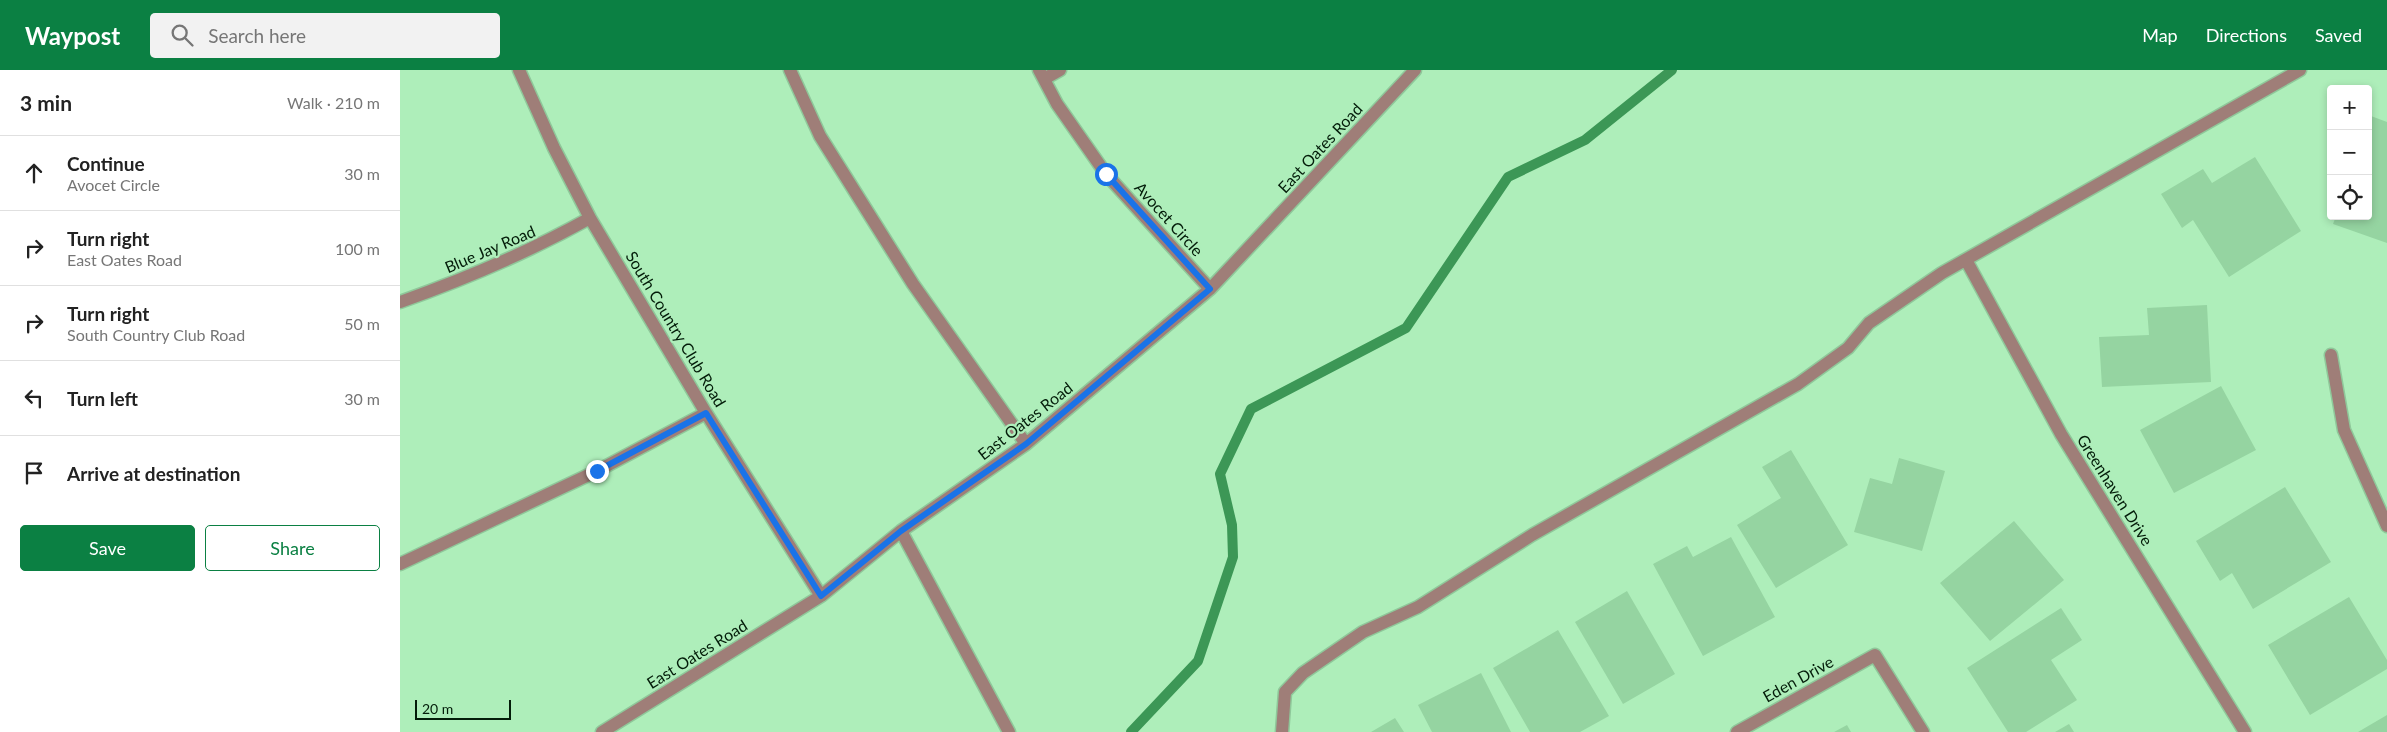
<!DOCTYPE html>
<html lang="en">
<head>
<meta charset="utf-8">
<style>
	body { margin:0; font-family:Lato,sans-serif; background:#f2f2f2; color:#222 }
	.controls { position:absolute; right:15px; top:15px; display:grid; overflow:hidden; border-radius:5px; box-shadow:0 2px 8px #0003 }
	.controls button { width:45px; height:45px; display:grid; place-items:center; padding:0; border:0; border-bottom:1px solid #e0e0e0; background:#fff; color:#222; font:25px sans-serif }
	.scale { position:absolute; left:15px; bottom:12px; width:96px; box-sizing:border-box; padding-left:5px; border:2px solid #031c09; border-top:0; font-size:14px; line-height:18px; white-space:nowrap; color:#031c09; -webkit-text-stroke:4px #aeeeba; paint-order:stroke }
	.stop { position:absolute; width:15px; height:15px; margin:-11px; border:4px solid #1a73e8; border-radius:50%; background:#fff }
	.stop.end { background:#1a73e8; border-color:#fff; box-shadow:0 1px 5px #0008 }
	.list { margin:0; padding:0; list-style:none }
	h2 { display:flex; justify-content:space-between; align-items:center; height:65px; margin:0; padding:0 20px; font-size:21px }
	h2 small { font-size:16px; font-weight:400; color:#767676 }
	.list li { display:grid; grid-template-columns:32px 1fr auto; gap:15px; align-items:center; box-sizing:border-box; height:75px; padding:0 20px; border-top:1px solid #e0e0e0 }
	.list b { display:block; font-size:19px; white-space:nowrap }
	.list p { margin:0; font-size:16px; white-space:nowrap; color:#767676 }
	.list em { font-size:16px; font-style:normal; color:#767676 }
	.actions { display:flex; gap:10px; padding:15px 20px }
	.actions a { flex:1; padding:11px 0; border:1px solid #0b8043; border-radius:5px; text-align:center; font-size:18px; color:#0b8043 }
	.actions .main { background:#0b8043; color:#fff }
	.icon { flex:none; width:28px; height:28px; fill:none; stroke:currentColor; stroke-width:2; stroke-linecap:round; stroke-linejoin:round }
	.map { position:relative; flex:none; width:1987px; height:662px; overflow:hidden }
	header { display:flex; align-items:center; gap:30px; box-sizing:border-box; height:70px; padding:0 25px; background:#0b8043; color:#fff }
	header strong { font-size:24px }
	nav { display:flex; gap:28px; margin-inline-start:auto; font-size:18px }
	.search { width:350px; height:45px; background:#f2f2f2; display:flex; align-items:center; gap:12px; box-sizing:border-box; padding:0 18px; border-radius:5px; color:#767676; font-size:19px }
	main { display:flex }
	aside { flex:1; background:#fff }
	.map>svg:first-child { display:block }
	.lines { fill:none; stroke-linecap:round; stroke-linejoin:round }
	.stream { stroke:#3c9756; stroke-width:10 }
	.building { fill:#95d4a1 }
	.minor-casing { stroke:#8fc89a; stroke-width:15 }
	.minor { stroke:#9f7e78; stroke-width:12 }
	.route { stroke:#1a73e8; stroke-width:6 }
	.labels { text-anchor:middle; stroke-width:4.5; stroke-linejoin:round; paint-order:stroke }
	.street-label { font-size:16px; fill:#031c09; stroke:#aeeeba }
</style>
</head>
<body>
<header>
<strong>Waypost</strong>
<div class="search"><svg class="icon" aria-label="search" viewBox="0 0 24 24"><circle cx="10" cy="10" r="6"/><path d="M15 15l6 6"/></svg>Search here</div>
<nav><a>Map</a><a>Directions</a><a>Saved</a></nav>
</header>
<main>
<aside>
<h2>3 min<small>Walk · 210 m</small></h2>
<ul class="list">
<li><svg class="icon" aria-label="ahead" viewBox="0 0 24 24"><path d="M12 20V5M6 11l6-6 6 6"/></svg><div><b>Continue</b><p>Avocet Circle</p></div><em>30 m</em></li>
<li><svg class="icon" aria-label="right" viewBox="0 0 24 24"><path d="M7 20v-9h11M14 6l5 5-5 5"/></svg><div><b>Turn right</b><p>East Oates Road</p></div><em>100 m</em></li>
<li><svg class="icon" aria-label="right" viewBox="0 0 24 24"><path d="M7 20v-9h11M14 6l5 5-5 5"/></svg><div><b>Turn right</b><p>South Country Club Road</p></div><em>50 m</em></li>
<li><svg class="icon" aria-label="left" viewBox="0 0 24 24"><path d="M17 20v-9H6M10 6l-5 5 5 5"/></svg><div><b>Turn left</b></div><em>30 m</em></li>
<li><svg class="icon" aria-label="arrive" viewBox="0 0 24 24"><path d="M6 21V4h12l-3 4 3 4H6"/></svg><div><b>Arrive at destination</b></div></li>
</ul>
<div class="actions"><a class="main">Save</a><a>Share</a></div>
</aside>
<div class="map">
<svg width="1987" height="662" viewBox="0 0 1987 662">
	<rect width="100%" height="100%" fill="#aeeeba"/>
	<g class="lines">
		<path class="stream" d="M 731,662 L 798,591 L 833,487 L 832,455 L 820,404 L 851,339 L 1006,258 L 1108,107 L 1185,70 L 1272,0"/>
	</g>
	<path class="building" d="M 1971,46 L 1987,52 L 1987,173 L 1933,154 L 1936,146 L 1968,146 L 1968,53 Z
		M 1855,87 L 1901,161 L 1829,207 L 1793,150 L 1782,158 L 1761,124 L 1803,99 L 1812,113 Z
		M 1807,235 L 1811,312 L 1702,317 L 1699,267 L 1749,265 L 1747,238 Z
		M 1821,316 L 1856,380 L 1774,423 L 1740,360 Z
		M 1391,380 L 1448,475 L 1376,518 L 1337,455 L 1381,428 L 1362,397 Z
		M 1499,388 L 1545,401 L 1522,481 L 1454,462 L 1470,408 L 1492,414 Z
		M 1885,417 L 1931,492 L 1853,539 L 1832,503 L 1820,511 L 1796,471 Z
		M 1614,451 L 1664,510 L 1590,571 L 1540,513 Z
		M 1331,467 L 1375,547 L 1303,586 L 1253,494 L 1287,476 L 1293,487 Z
		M 1227,521 L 1275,604 L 1223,634 L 1175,552 Z
		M 1949,527 L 1987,590 L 1987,599 L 1910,645 L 1868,575 Z
		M 1661,538 L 1682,570 L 1651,590 L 1677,630 L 1626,662 L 1608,662 L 1567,598 Z
		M 1158,560 L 1209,646 L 1180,662 L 1130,662 L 1093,598 Z
		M 1081,603 L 1111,662 L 1032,662 L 1018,635 Z
		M 1987,645 L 1987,662 L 1958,662 Z
		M 995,648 L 1004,662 L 971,662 Z
		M 1669,654 L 1674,662 L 1655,662 Z
		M 1447,655 L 1451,662 L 1434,662 Z"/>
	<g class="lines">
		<defs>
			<path id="minor" d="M 119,0 L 154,78 L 190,148 L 306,343 L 421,526
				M 390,0 L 420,66 L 513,214 L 626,374
				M 639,0 L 657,34 L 706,104 L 810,219
				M 644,9 L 660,0
				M 1566,190 L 1661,364 L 1845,662
				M 0,232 C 65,209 129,182 190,148
				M 1931,285 L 1944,360 L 1987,456
				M 501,461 L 609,662
				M 0,494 L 197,401 L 306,343
				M 202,662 L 421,526 L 501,461 L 626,374 L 810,219 L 1015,0
				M 882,662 L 885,622 L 903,603 L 963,562 L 1018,537 L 1132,465 L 1398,314 L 1448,278 L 1469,253 L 1542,203 L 1900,0
				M 1337,662 L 1475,585 L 1523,662"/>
		</defs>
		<use href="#minor" class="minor-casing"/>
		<use href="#minor" class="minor"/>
	</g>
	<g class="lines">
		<path class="route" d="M 197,401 L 306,343 L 421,526 L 501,461 L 626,374 L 810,219 L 706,104"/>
	</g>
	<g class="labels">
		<g class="street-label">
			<text transform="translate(920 78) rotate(-47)" y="6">East Oates Road</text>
			<text transform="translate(769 149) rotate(48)" y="6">Avocet Circle</text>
			<text transform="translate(90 179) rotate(-23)" y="6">Blue Jay Road</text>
			<text transform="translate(276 259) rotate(59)" y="6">South Country Club Road</text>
			<text transform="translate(625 351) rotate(-38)" y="6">East Oates Road</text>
			<text transform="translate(1715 420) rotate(58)" y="6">Greenhaven Drive</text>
			<text transform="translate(297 584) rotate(-32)" y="6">East Oates Road</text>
			<text transform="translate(1398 609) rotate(-29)" y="6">Eden Drive</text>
		</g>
	</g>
</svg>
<div class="controls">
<button>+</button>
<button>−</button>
<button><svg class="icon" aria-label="locate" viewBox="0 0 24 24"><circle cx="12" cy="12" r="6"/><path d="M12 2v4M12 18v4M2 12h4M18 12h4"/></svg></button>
</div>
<div class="scale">20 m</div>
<div class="stop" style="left:706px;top:104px"></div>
<div class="stop end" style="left:197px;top:401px"></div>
</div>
</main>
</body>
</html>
